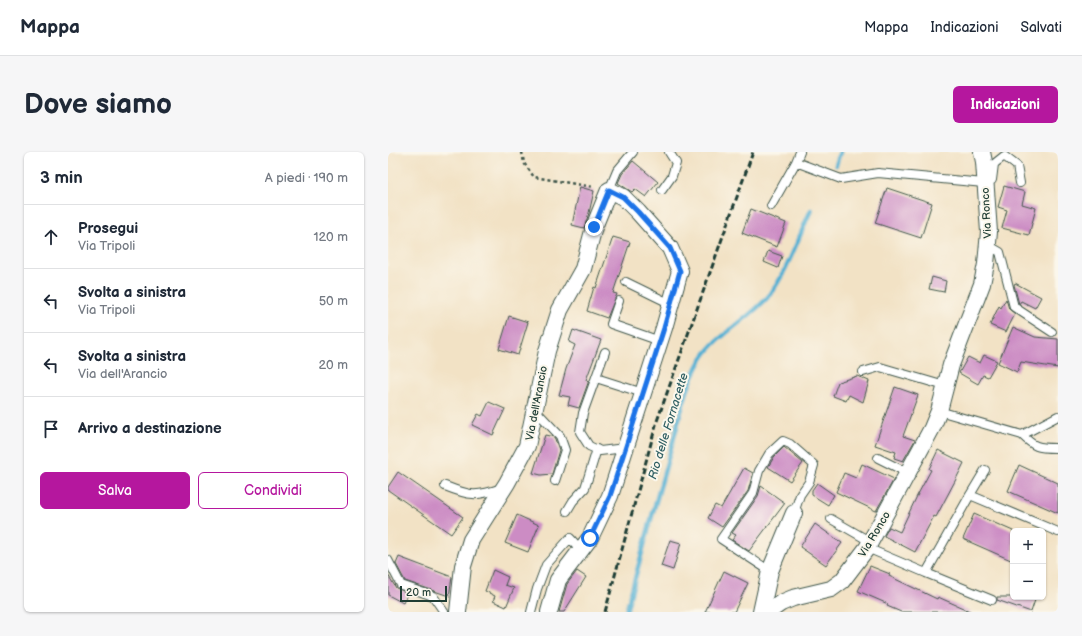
<!DOCTYPE html>
<html lang="it">
<head>
<meta charset="utf-8">
<style>
	body { margin:0; font-family:"Balsamiq Sans",sans-serif; background:#f6f6f7; color:#1f2937 }
	.controls { position:absolute; right:12px; bottom:12px; display:grid; overflow:hidden; border-radius:6px; box-shadow:0 1px 3px #0004 }
	.controls button { width:36px; height:36px; display:grid; place-items:center; padding:0; border:0; border-bottom:1px solid #e0e1e3; background:#fff; color:#1f2937; font:20px sans-serif }
	.scale { position:absolute; left:12px; bottom:10px; width:47px; box-sizing:border-box; padding-left:4px; border:2px solid #1f3d34; border-top:0; font-size:11px; line-height:14px; white-space:nowrap; color:#1f3d34; -webkit-text-stroke:3px #fbf7ec; paint-order:stroke }
	.stop { position:absolute; width:12px; height:12px; margin:-9px; border:3px solid #1a73e8; border-radius:50%; background:#fff }
	.stop.end { background:#1a73e8; border-color:#fff; box-shadow:0 1px 4px #0008 }
	.list { margin:0; padding:0; list-style:none }
	h2 { display:flex; justify-content:space-between; align-items:center; height:52px; margin:0; padding:0 16px; font-size:17px }
	h2 small { font-size:13px; font-weight:400; color:#747a83 }
	.list li { display:grid; grid-template-columns:26px 1fr auto; gap:12px; align-items:center; box-sizing:border-box; height:64px; padding:0 16px; border-top:1px solid #e0e1e3 }
	.list b { display:block; font-size:15px; white-space:nowrap }
	.list p { margin:0; font-size:13px; white-space:nowrap; color:#747a83 }
	.list em { font-size:13px; font-style:normal; color:#747a83 }
	.actions { display:flex; gap:8px; padding:12px 16px }
	.actions a { flex:1; padding:9px 0; border:1px solid #b5179e; border-radius:6px; text-align:center; font-size:14px; color:#b5179e }
	.actions .main { background:#b5179e; color:#fff }
	.icon { flex:none; width:22px; height:22px; fill:none; stroke:currentColor; stroke-width:2; stroke-linecap:round; stroke-linejoin:round }
	.map { position:relative; flex:none; width:670px; height:460px; overflow:hidden; border-radius:6px }
	header { display:flex; align-items:center; gap:24px; box-sizing:border-box; height:56px; padding:0 20px; background:#fff; border-bottom:1px solid #e0e1e3 }
	header strong { font-size:19px }
	nav { display:flex; gap:22px; margin-inline-start:auto; font-size:14px }
	.intro { display:flex; align-items:center; justify-content:space-between; box-sizing:border-box; height:96px; padding:0 24px }
	h1 { margin:0; font-size:28px }
	.button { padding:10px 18px; border-radius:6px; background:#b5179e; color:#fff; font-size:14px; font-weight:700 }
	main { display:flex; gap:24px; padding:0 24px }
	aside { flex:1; background:#fff; border-radius:6px; box-shadow:0 1px 3px #0004 }
	.map>svg:first-child { display:block }
	.lines { fill:none; stroke-linecap:round; stroke-linejoin:round }
	.stream { stroke:#56b1d3; stroke-width:4.5 }
	.building { fill:#cc8cc4 }
	.lane-casing { stroke:#3f564a; stroke-width:10 }
	.street-casing { stroke:#3f564a; stroke-width:18 }
	.path { stroke:#3f564a; stroke-width:2.5; stroke-dasharray:3 3; stroke-linecap:butt }
	.lane { stroke:#fff; stroke-width:8 }
	.street { stroke:#fff; stroke-width:16 }
	.rail { stroke:#1f3d34; stroke-width:3; stroke-dasharray:6 3; stroke-linecap:butt }
	.route { stroke:#1a73e8; stroke-width:5 }
	.labels { text-anchor:middle; stroke-width:4; stroke-linejoin:round; paint-order:stroke }
	.street-label { font-size:11px; fill:#1f3d34; stroke:#fbf7ec }
	.water-label { font-size:12px; font-style:italic; fill:#306064; stroke:#fbf7ec }
</style>
</head>
<body>
<header>
<strong>Mappa</strong>
<nav><a>Mappa</a><a>Indicazioni</a><a>Salvati</a></nav>
</header>
<div class="intro"><h1>Dove siamo</h1><a class="button">Indicazioni</a></div>
<main>
<aside>
<h2>3 min<small>A piedi · 190 m</small></h2>
<ul class="list">
<li><svg class="icon" aria-label="ahead" viewBox="0 0 24 24"><path d="M12 20V5M6 11l6-6 6 6"/></svg><div><b>Prosegui</b><p>Via Tripoli</p></div><em>120 m</em></li>
<li><svg class="icon" aria-label="left" viewBox="0 0 24 24"><path d="M17 20v-9H6M10 6l-5 5 5 5"/></svg><div><b>Svolta a sinistra</b><p>Via Tripoli</p></div><em>50 m</em></li>
<li><svg class="icon" aria-label="left" viewBox="0 0 24 24"><path d="M17 20v-9H6M10 6l-5 5 5 5"/></svg><div><b>Svolta a sinistra</b><p>Via dell'Arancio</p></div><em>20 m</em></li>
<li><svg class="icon" aria-label="arrive" viewBox="0 0 24 24"><path d="M6 21V4h12l-3 4 3 4H6"/></svg><div><b>Arrivo a destinazione</b></div></li>
</ul>
<div class="actions"><a class="main">Salva</a><a>Condividi</a></div>
</aside>
<div class="map">
<svg width="670" height="460" viewBox="0 0 670 460">
	<rect width="100%" height="100%" fill="#fbf7ec"/>
	<filter id="ink" filterUnits="userSpaceOnUse"><feTurbulence type="fractalNoise" baseFrequency=".025" numOctaves="2"/><feDisplacementMap in="SourceGraphic" scale="8" xChannelSelector="R" yChannelSelector="G"/><feConvolveMatrix kernelMatrix="1 2 1 2 8 2 1 2 1" color-interpolation-filters="sRGB"/></filter>
	<filter id="wash" filterUnits="userSpaceOnUse"><feTurbulence type="fractalNoise" baseFrequency=".012" numOctaves="4" result="noise"/><feDisplacementMap in="SourceGraphic" scale="16" xChannelSelector="R" yChannelSelector="G"/><feGaussianBlur stdDeviation="0.9" result="paint"/><feColorMatrix in="noise" values="0 0 0 0 0 0 0 0 0 0 0 0 0 0 0 0 0 1.4 0 .05"/><feComposite in="paint" operator="in"/></filter>
	<g filter="url(#wash)">
		<rect width="100%" height="100%" fill="#f2e2c5"/>
		<g class="lines">
			<path class="stream" d="M 448,13 L 452,0
				M 238,460 C 253,404 268,348 284,293 C 292,265 298,233 314,207 C 330,182 360,168 380,145 C 399,121 410,86 423,58"/>
		</g>
		<g id="blocks">
			<path class="building" d="M 245,9 L 270,30 L 258,45 L 247,37 L 244,40 L 230,31 L 234,22 Z
				M 616,34 L 637,40 L 634,52 L 648,56 L 641,83 L 614,76 L 619,58 L 610,55 Z
				M 192,35 L 206,39 L 201,61 L 196,76 L 184,73 Z
				M 499,36 L 544,51 L 533,86 L 487,71 Z
				M 363,57 L 398,71 L 389,95 L 354,81 Z
				M 225,85 L 242,90 L 225,141 L 229,142 L 219,166 L 199,159 L 206,135 L 208,136 Z
				M 380,99 L 394,104 L 390,116 L 376,110 Z
				M 544,125 L 558,129 L 556,140 L 541,137 Z
				M 627,131 L 653,145 L 647,156 L 633,149 L 631,152 L 626,133 Z
				M 618,147 L 621,157 L 627,162 L 618,180 L 602,173 L 611,154 L 613,156 Z
				M 121,164 L 140,170 L 130,203 L 111,197 Z
				M 625,175 L 647,185 L 670,187 L 670,216 L 633,210 L 629,220 L 610,211 Z
				M 185,178 L 213,188 L 198,228 L 201,229 L 200,231 L 191,256 L 180,253 L 182,245 L 171,243 L 178,217 L 187,193 L 181,190 Z
				M 596,203 L 609,209 L 600,225 L 595,223 L 590,232 L 571,221 L 580,205 L 592,211 Z
				M 469,224 L 481,229 L 475,250 L 461,243 L 458,249 L 445,244 L 450,230 Z
				M 507,235 L 530,243 L 515,284 L 527,288 L 515,309 L 506,306 L 508,300 L 487,293 Z
				M 101,250 L 117,257 L 105,283 L 84,273 L 90,262 L 94,264 Z
				M 157,283 L 166,285 L 167,287 L 171,298 L 164,322 L 153,323 L 145,321 Z
				M 396,295 L 415,311 L 402,329 L 380,315 L 386,305 Z
				M 550,298 L 576,311 L 567,329 L 548,365 L 546,364 L 527,400 L 496,384 L 501,375 L 512,380 L 529,344 L 543,318 L 541,317 Z
				M 474,312 L 506,327 L 488,359 L 448,340 L 456,321 L 468,326 Z
				M 631,313 L 670,331 L 670,361 L 620,339 Z
				M 356,316 L 365,321 L 360,339 L 334,375 L 320,366 L 327,353 L 333,356 Z
				M 10,320 L 75,365 L 63,382 L 0,338 L 0,335 Z
				M 429,331 L 446,343 L 440,353 L 424,343 L 424,338 Z
				M 373,334 L 397,351 L 361,399 L 344,388 L 348,383 L 344,381 L 370,344 Z
				M 586,362 L 625,379 L 625,409 L 575,387 Z
				M 129,363 L 151,373 L 140,400 L 117,391 Z
				M 427,372 L 454,391 L 438,413 L 412,395 Z
				M 282,388 L 293,391 L 285,418 L 273,414 Z
				M 11,405 L 64,425 L 61,444 L 17,429 L 8,412 Z
				M 482,414 L 502,422 L 501,424 L 549,447 L 550,445 L 584,460 L 513,460 L 499,454 L 500,452 L 470,439 Z
				M 105,418 L 120,425 L 117,433 L 126,436 L 118,455 L 105,449 L 107,444 L 97,439 Z
				M 189,419 L 198,425 L 176,460 L 171,460 L 179,432 Z
				M 336,419 L 360,431 L 346,460 L 317,460 Z
				M 0,423 L 8,436 L 20,441 L 15,451 L 0,443 Z
				M 609,445 L 648,445 L 643,460 L 609,448 Z"/>
		</g>
	</g>
	<g filter="url(#ink)">
		<use href="#blocks" fill-opacity="0" stroke="#3f564a" stroke-width="1"/>
		<g class="lines">
			<defs>
				<path id="lane" d="M 412,0 L 408,10 L 453,27 L 490,21 L 596,31 L 604,28 L 606,12 L 616,4 L 629,14 L 632,31
					M 221,38 L 229,19 L 245,0
					M 274,38 L 284,24 L 288,11 L 281,0
					M 383,54 L 408,10
					M 600,93 L 612,100 L 626,155 L 664,180
					M 238,130 L 283,152
					M 231,149 L 223,172 L 272,189
					M 217,200 L 195,261 L 192,280 L 201,294 L 212,299 L 237,296
					M 475,220 L 492,215 L 557,234
					M 208,226 L 255,241
					M 551,259 L 634,283 L 670,264
					M 146,262 L 152,263 L 172,284 L 177,298 L 167,329
					M 634,283 C 646,295 650,296 667,296
					M 490,306 L 520,321
					M 57,334 C 82,344 88,345 114,336
					M 582,343 L 597,318
					M 179,359 L 185,349 L 197,336 L 209,297
					M 443,367 L 483,390
					M 479,396 L 538,421 L 582,343 L 670,380
					M 0,408 L 13,433 L 45,444 L 56,460
					M 382,419 L 333,387 L 365,341 L 371,319 L 381,302 L 395,289 L 402,292 L 426,313 L 421,330 L 412,343 L 406,361
					M 538,421 L 604,448
					M 143,460 L 149,437 L 158,413 L 182,386 L 193,398"/>
				<path id="street" d="M 70,460 L 75,414 L 83,388 L 119,331 L 139,294 L 159,199 L 172,158 L 195,117 L 206,75 L 221,38 L 235,45 L 250,60 L 282,96 L 292,119 L 276,176 L 222,344 L 202,386 L 170,428 L 161,460
					M 373,460 L 382,419 L 406,361
					M 380,460 L 393,451 L 405,446 L 443,437 L 454,429 L 479,396 L 544,276 L 551,259 L 563,213 L 594,132 L 598,112 L 601,80 L 596,10 L 594,0"/>
			</defs>
			<use href="#lane" class="lane-casing"/>
			<use href="#street" class="street-casing"/>
			<path class="path" d="M 134,0 L 136,11 L 146,25 L 206,35"/>
			<use href="#lane" class="lane"/>
			<use href="#street" class="street"/>
			<path class="rail" d="M 217,460 L 269,269 L 365,0"/>
		</g>
	</g>
	<g class="lines" filter="url(#ink)">
		<path class="route" d="M 202,386 L 222,344 L 276,176 L 292,119 L 282,96 L 250,60 L 235,45 L 221,38 L 206,75"/>
	</g>
	<g class="labels">
		<g class="street-label">
			<text transform="translate(598 61) rotate(-93)" y="4">Via Ronco</text>
			<text transform="translate(148 251) rotate(-79)" y="4">Via dell'Arancio</text>
			<text transform="translate(486 382) rotate(-59)" y="4">Via Ronco</text>
		</g>
		<g class="water-label">
			<text transform="translate(280 274) rotate(-73)" y="4">Rio delle Fornacette</text>
		</g>
	</g>
</svg>
<div class="controls">
<button>+</button>
<button>−</button>
</div>
<div class="scale">20 m</div>
<div class="stop" style="left:202px;top:386px"></div>
<div class="stop end" style="left:206px;top:75px"></div>
</div>
</main>
</body>
</html>
